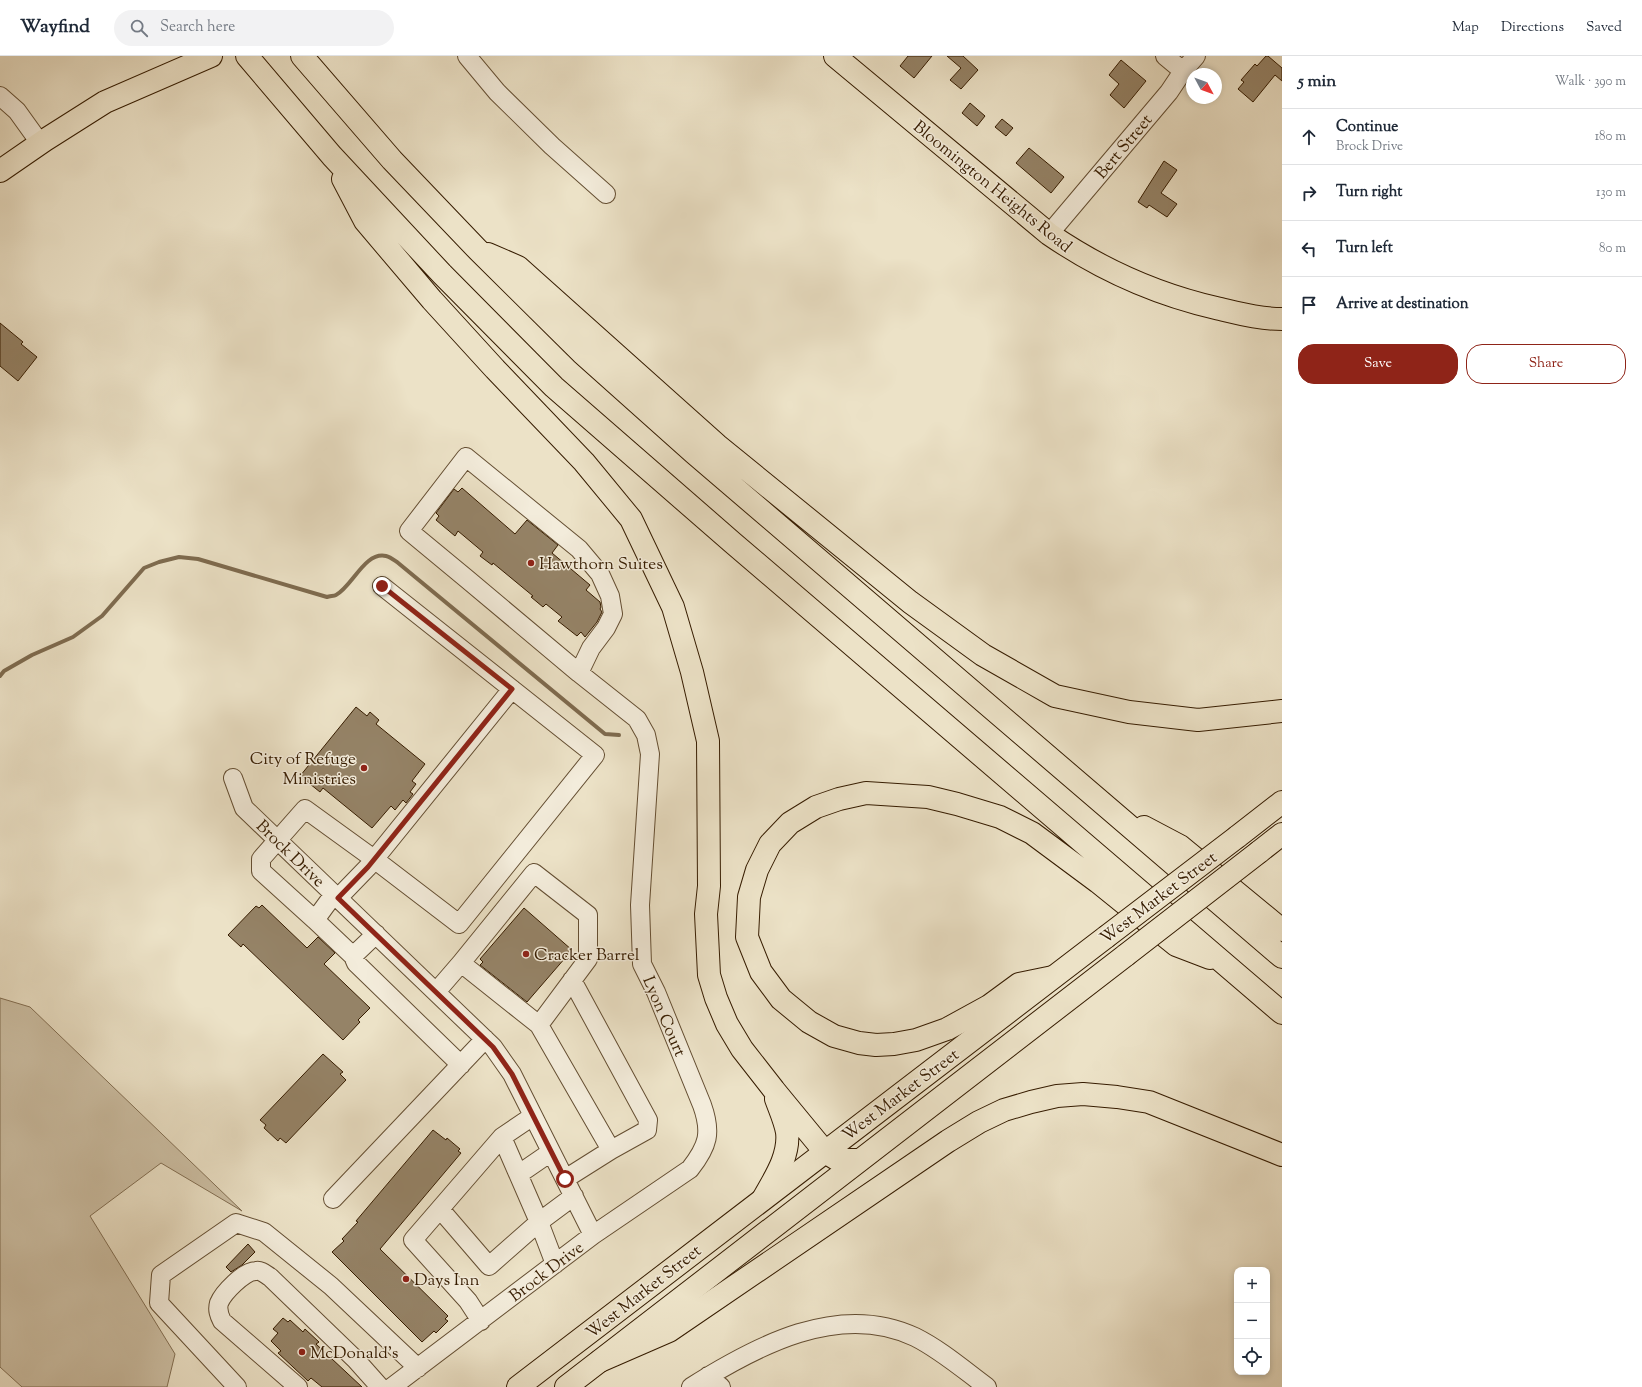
<!DOCTYPE html>
<html lang="en">
<head>
<meta charset="utf-8">
<style>
	body { margin:0; font-family:"Sorts Mill Goudy",serif; background:#f2f2f3; color:#1f2937 }
	.controls { position:absolute; right:12px; bottom:12px; display:grid; overflow:hidden; border-radius:8px; box-shadow:0 2px 6px #0003 }
	.controls button { width:36px; height:36px; display:grid; place-items:center; padding:0; border:0; border-bottom:1px solid #e0e1e3; background:#fff; color:#1f2937; font:20px sans-serif }
	.compass { position:absolute; left:1186px; top:12px; width:36px; height:36px; border-radius:50%; background:#fff; box-shadow:0 2px 6px #0003; rotate:131deg }
	.stop { position:absolute; width:12px; height:12px; margin:-9px; border:3px solid #8f2418; border-radius:50%; background:#fff }
	.stop.end { background:#8f2418; border-color:#fff; box-shadow:0 1px 4px #0008 }
	.list { margin:0; padding:0; list-style:none }
	h2 { display:flex; justify-content:space-between; align-items:center; height:52px; margin:0; padding:0 16px; font-size:17px }
	h2 small { font-size:13px; font-weight:400; color:#747a83 }
	.list li { display:grid; grid-template-columns:26px 1fr auto; gap:12px; align-items:center; box-sizing:border-box; height:56px; padding:0 16px; border-top:1px solid #e0e1e3 }
	.list b { display:block; font-size:15px; white-space:nowrap }
	.list p { margin:0; font-size:13px; white-space:nowrap; color:#747a83 }
	.list em { font-size:13px; font-style:normal; color:#747a83 }
	.actions { display:flex; gap:8px; padding:12px 16px }
	.actions a { flex:1; padding:9px 0; border:1px solid #8f2418; border-radius:16px; text-align:center; font-size:14px; color:#8f2418 }
	.actions .main { background:#8f2418; color:#fff }
	.icon { flex:none; width:22px; height:22px; fill:none; stroke:currentColor; stroke-width:2; stroke-linecap:round; stroke-linejoin:round }
	.map { position:relative; flex:none; width:1282px; height:1331px; overflow:hidden }
	header { display:flex; align-items:center; gap:24px; box-sizing:border-box; height:56px; padding:0 20px; background:#fff; border-bottom:1px solid #e0e1e3 }
	header strong { font-size:19px }
	nav { display:flex; gap:22px; margin-inline-start:auto; font-size:14px }
	.search { width:280px; height:36px; background:#f2f2f3; display:flex; align-items:center; gap:10px; box-sizing:border-box; padding:0 14px; border-radius:22px; color:#747a83; font-size:15px }
	main { display:flex }
	aside { flex:1; background:#fff }
	.map>svg:first-child { display:block }
	.green { fill:#cdc0a5; stroke:#826e52 }
	.lines { fill:none; stroke-linecap:round; stroke-linejoin:round }
	.stream { stroke:#7e6b4f; stroke-width:4 }
	.building { fill:#958367; stroke:#361c00 }
	.minor-casing { stroke:#644e32; stroke-width:20 }
	.major-casing { stroke:#361c00; stroke-width:24 }
	.highway-casing { stroke:#361c00; stroke-width:24 }
	.minor { stroke:#f3ecdb; stroke-width:18 }
	.major { stroke:#ece2c7; stroke-width:22 }
	.highway { stroke:#ece2c7; stroke-width:22 }
	.major-bridge-casing { stroke:#361c00; stroke-width:24; stroke-linecap:butt }
	.major-bridge { stroke:#ece2c7; stroke-width:22 }
	.route { stroke:#8f2418; stroke-width:5 }
	.poi-dot { fill:#8f2418; stroke:#f3ecdb; stroke-width:1.5 }
	.labels { text-anchor:middle; stroke-width:3; stroke-linejoin:round; paint-order:stroke }
	.street-label { font-size:17px; fill:#361c00; stroke:#f3ecdb }
	.poi-label { font-size:17px; fill:#361c00; stroke:#f3ecdb; text-anchor:start }
</style>
</head>
<body>
<header>
<strong>Wayfind</strong>
<div class="search"><svg class="icon" aria-label="search" viewBox="0 0 24 24"><circle cx="10" cy="10" r="6"/><path d="M15 15l6 6"/></svg>Search here</div>
<nav><a>Map</a><a>Directions</a><a>Saved</a></nav>
</header>
<main>
<div class="map">
<svg width="1282" height="1331" viewBox="0 0 1282 1331">
	<rect width="100%" height="100%" fill="#ece2c7"/>
	<filter id="stains"><feTurbulence type="fractalNoise" baseFrequency=".005" numOctaves="4"/><feColorMatrix values="0 0 0 0 .2 0 0 0 0 .09 0 0 0 0 .02 0 0 0 .5 -.17"/></filter>
	<radialGradient id="worn" r=".72"><stop offset=".6" stop-color="#630" stop-opacity="0"/><stop offset="1" stop-color="#630" stop-opacity=".3"/></radialGradient>
	<path class="green" d="M 0,942 L 30,951 L 242,1155 L 161,1107 L 90,1160 L 175,1298 L 167,1331 L 22,1331 L 0,1311 Z"/>
	<g class="lines">
		<path class="stream" d="M 0,620 L 4,615 L 32,599 L 73,581 L 102,560 L 144,512 L 159,506 L 179,501 L 198,503 L 327,541 C 330,540 334,540 336,539 C 352,531 365,495 386,500 C 390,501 394,504 397,506 L 605,678 L 619,679"/>
	</g>
	<path class="building" d="M 908,0 L 932,0 L 914,22 L 900,10 Z
		M 947,0 L 963,0 L 978,14 L 961,33 L 950,24 L 961,12 Z
		M 1266,0 L 1268,0 L 1282,12 L 1282,25 L 1275,19 L 1253,46 L 1238,33 L 1244,26 L 1241,24 L 1255,8 L 1257,10 Z
		M 1121,4 L 1146,25 L 1124,52 L 1110,39 L 1119,28 L 1109,19 Z
		M 970,47 L 985,60 L 977,70 L 962,57 Z
		M 1002,63 L 1013,72 L 1006,80 L 995,71 Z
		M 1029,92 L 1064,121 L 1051,137 L 1016,107 Z
		M 1164,105 L 1177,114 L 1161,137 L 1177,148 L 1167,161 L 1149,149 L 1147,152 L 1138,146 Z
		M 0,267 L 23,286 L 21,288 L 37,301 L 18,325 L 0,310 Z
		M 462,432 L 515,478 L 527,464 L 558,489 L 552,497 L 590,529 L 586,534 L 600,546 L 601,551 L 600,553 L 602,556 L 597,566 L 585,581 L 581,576 L 577,580 L 558,565 L 562,561 L 546,548 L 543,551 L 531,541 L 533,540 L 493,507 L 492,509 L 480,500 L 483,496 L 458,475 L 455,480 L 436,464 L 439,460 L 436,457 L 454,433 L 458,436 Z
		M 356,651 L 367,660 L 370,656 L 379,664 L 376,668 L 425,708 L 412,725 L 416,728 L 410,736 L 413,738 L 406,747 L 403,744 L 395,754 L 391,750 L 372,772 L 323,732 L 320,736 L 300,720 Z
		M 262,849 L 307,892 L 318,881 L 335,897 L 324,908 L 370,952 L 358,964 L 360,966 L 343,984 L 243,888 L 241,891 L 228,879 L 256,850 L 259,852 Z
		M 524,852 L 572,894 L 527,946 L 480,909 L 483,906 L 480,903 Z
		M 323,998 L 343,1016 L 340,1018 L 346,1024 L 286,1087 L 280,1082 L 278,1085 L 264,1072 L 266,1069 L 260,1064 Z
		M 433,1074 L 446,1084 L 447,1082 L 460,1093 L 458,1095 L 461,1097 L 380,1193 L 448,1260 L 445,1263 L 448,1265 L 436,1277 L 434,1275 L 422,1286 L 332,1196 L 344,1185 L 342,1183 L 358,1166 L 356,1165 Z
		M 248,1188 L 255,1196 L 242,1209 L 231,1216 L 226,1211 Z
		M 283,1262 L 288,1266 L 290,1264 L 303,1276 L 305,1273 L 319,1286 L 316,1288 L 362,1331 L 322,1331 L 311,1322 L 308,1325 L 278,1297 L 281,1295 L 271,1285 L 278,1277 L 273,1273 Z"/>
	<g class="lines">
		<defs>
			<path id="minor" d="M 467,0 L 497,36 L 552,90 L 606,138
				M 1165,0 L 1183,15
				M 0,40 L 17,55 L 40,87
				M 1049,178 L 1169,36 L 1183,15 L 1196,0
				M 233,722 L 244,752 L 493,991 L 512,1018 L 593,1179
				M 334,838 L 315,864 L 353,900
				M 338,842 L 368,811 L 512,633
				M 315,864 L 261,815 L 261,803 L 305,753 L 374,803 L 459,868 L 595,699 L 382,530
				M 376,878 L 353,900 L 356,907 L 461,1009
				M 572,924 L 648,1064 L 647,1074 L 611,1094
				M 436,936 L 461,907 L 539,969 L 588,903 L 588,859 L 534,817 L 461,907
				M 539,969 L 611,1094 L 565,1123
				M 519,1118 L 551,1096
				M 333,1143 L 485,983
				M 440,1153 L 489,1210 L 539,1166 L 502,1081
				M 555,1208 L 539,1166 L 574,1140
				M 481,1265 L 468,1245 L 413,1184 L 502,1081 L 533,1060
				M 708,1320 L 721,1331
				M 237,1331 L 159,1247 L 161,1219 L 236,1167 L 264,1176 L 331,1230 L 418,1312
				M 298,1331 L 222,1265 C 219,1259 217,1254 219,1247 C 223,1237 244,1215 256,1215 C 261,1214 265,1218 270,1221 L 356,1304 L 380,1331
				M 392,1331 L 593,1179 L 690,1113 C 708,1090 712,1077 702,1049 L 656,936 L 642,908 L 640,849 L 650,698 L 646,679 L 637,663 L 579,617 L 467,523 L 409,475 L 466,401 L 579,493 L 600,518 L 610,540 L 613,558 L 606,572 L 591,592 L 579,617
				M 691,1331 C 756,1290 839,1245 915,1281 C 941,1294 964,1314 987,1331"/>
			<path id="major" d="M 835,0 L 1049,178 C 1100,213 1155,238 1216,252 C 1238,257 1259,263 1282,263
				M 0,115 L 45,84 L 105,46 L 211,0
				M 1237,781 L 1282,746
				M 1259,796 L 1282,778
				M 518,1331 L 1106,881
				M 566,1331 L 1126,899"/>
			<path id="highway" d="M 247,0 L 332,100 L 442,218 L 554,331 L 733,487 L 1282,957
				M 302,0 L 392,104 L 478,194 L 582,297 L 694,397 L 1282,901
				M 343,123 L 365,165 L 432,244 L 495,313 L 584,406 L 631,463 L 673,551 L 692,616 L 708,685 L 709,830 L 706,858 L 709,919 L 716,942 L 727,968 L 742,993 L 774,1034 L 825,1096 L 838,1104 L 859,1104
				M 488,198 L 518,211 L 717,389 L 910,546 L 983,599 L 1055,640 L 1129,656 L 1198,664 L 1282,655
				M 1144,771 L 1180,790 L 1282,874
				M 1053,921 L 1019,928 L 989,950 L 947,973 L 916,984 L 894,988 L 876,989 L 859,987 L 834,980 L 809,966 L 781,943 L 761,916 L 747,881 L 749,841 L 757,814 L 770,788 L 790,767 L 816,751 L 839,743 L 866,737 L 928,741 L 957,748 L 1000,761 L 1032,777 L 1098,826 L 1176,889 L 1210,902
				M 763,1143 C 774,1123 790,1100 787,1076 C 785,1065 780,1054 776,1043
				M 600,1305 L 669,1275 L 948,1085 L 979,1066 L 1004,1054 L 1031,1046 L 1057,1040 L 1083,1038 L 1117,1041 L 1149,1046 L 1282,1099"/>
		</defs>
		<use href="#minor" class="minor-casing"/>
		<use href="#major" class="major-casing"/>
		<use href="#highway" class="highway-casing"/>
		<use href="#minor" class="minor"/>
		<use href="#major" class="major"/>
		<use href="#highway" class="highway"/>
		<defs>
			<path id="major-bridge" d="M 1106,881 L 1237,781
				M 1126,899 L 1259,796"/>
		</defs>
		<use href="#major-bridge" class="major-bridge-casing"/>
		<use href="#major-bridge" class="major-bridge"/>
	</g>
	<g class="lines">
		<path class="route" d="M 382,530 L 512,633 L 368,811 L 338,842 L 493,991 L 512,1018 L 565,1123"/>
	</g>
	<g class="poi-dot">
		<circle cx="531" cy="507" r="4"/>
		<circle cx="364" cy="712" r="4"/>
		<circle cx="526" cy="898" r="4"/>
		<circle cx="406" cy="1223" r="4"/>
		<circle cx="302" cy="1296" r="4"/>
	</g>
	<g class="labels">
		<g class="street-label">
			<text transform="translate(1123 90) rotate(-50)" y="6">Bert Street</text>
			<text transform="translate(993 130) rotate(39)" y="6">Bloomington Heights Road</text>
			<text transform="translate(291 797) rotate(44)" y="6">Brock Drive</text>
			<text transform="translate(1158 841) rotate(-37)" y="6">West Market Street</text>
			<text transform="translate(665 960) rotate(67)" y="6">Lyon Court</text>
			<text transform="translate(900 1038) rotate(-37)" y="6">West Market Street</text>
			<text transform="translate(546 1215) rotate(-37)" y="6">Brock Drive</text>
			<text transform="translate(643 1235) rotate(-38)" y="6">West Market Street</text>
		</g>
		<g class="poi-label">
			<text x="539" y="513">Hawthorn Suites</text>
			<text x="356" y="708" text-anchor="end">City of Refuge<tspan x="356" dy="20">Ministries</tspan></text>
			<text x="534" y="904">Cracker Barrel</text>
			<text x="414" y="1229">Days Inn</text>
			<text x="310" y="1302">McDonald's</text>
		</g>
	</g>
	<rect width="100%" height="100%" filter="url(#stains)"/>
	<rect width="100%" height="100%" fill="url(#worn)"/>
</svg>
<div class="controls">
<button>+</button>
<button>−</button>
<button><svg class="icon" aria-label="locate" viewBox="0 0 24 24"><circle cx="12" cy="12" r="6"/><path d="M12 2v4M12 18v4M2 12h4M18 12h4"/></svg></button>
</div>
<svg class="compass" viewBox="-18 -18 36 36"><path d="M0-13l5 13h-10z" fill="#e53935"/><path d="M0 13l5-13h-10z" fill="#747a83"/></svg>
<div class="stop" style="left:565px;top:1123px"></div>
<div class="stop end" style="left:382px;top:530px"></div>
</div>
<aside>
<h2>5 min<small>Walk · 390 m</small></h2>
<ul class="list">
<li><svg class="icon" aria-label="ahead" viewBox="0 0 24 24"><path d="M12 20V5M6 11l6-6 6 6"/></svg><div><b>Continue</b><p>Brock Drive</p></div><em>180 m</em></li>
<li><svg class="icon" aria-label="right" viewBox="0 0 24 24"><path d="M7 20v-9h11M14 6l5 5-5 5"/></svg><div><b>Turn right</b></div><em>130 m</em></li>
<li><svg class="icon" aria-label="left" viewBox="0 0 24 24"><path d="M17 20v-9H6M10 6l-5 5 5 5"/></svg><div><b>Turn left</b></div><em>80 m</em></li>
<li><svg class="icon" aria-label="arrive" viewBox="0 0 24 24"><path d="M6 21V4h12l-3 4 3 4H6"/></svg><div><b>Arrive at destination</b></div></li>
</ul>
<div class="actions"><a class="main">Save</a><a>Share</a></div>
</aside>
</main>
</body>
</html>
